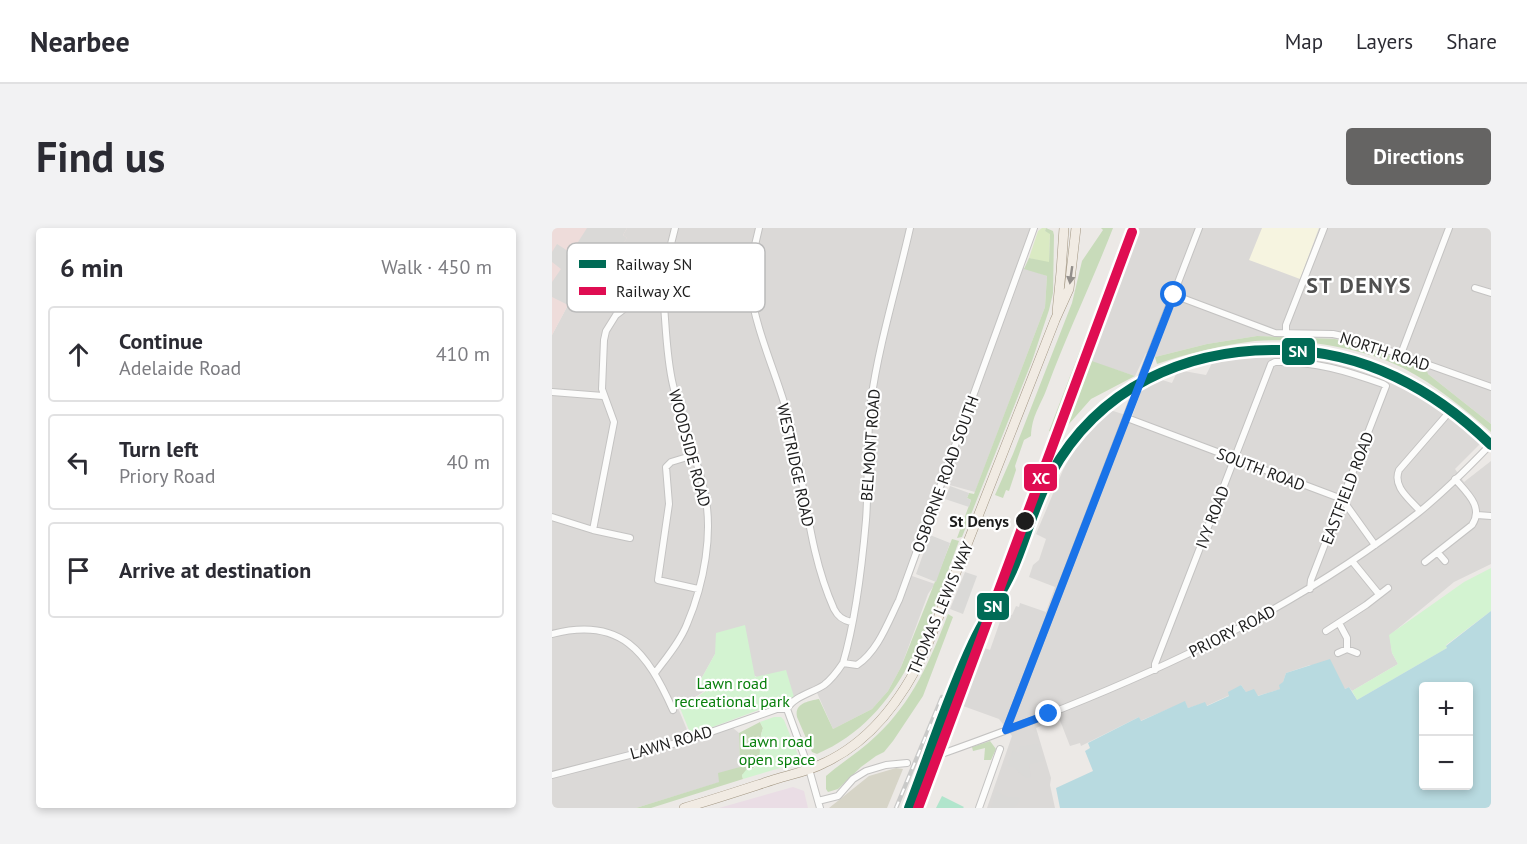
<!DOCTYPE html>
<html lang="en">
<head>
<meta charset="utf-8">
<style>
	body { margin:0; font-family:"PT Sans",sans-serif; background:#f2f2f3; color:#2b2b33 }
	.controls { position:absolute; right:18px; bottom:18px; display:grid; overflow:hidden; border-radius:6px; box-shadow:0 3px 9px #0003 }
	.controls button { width:54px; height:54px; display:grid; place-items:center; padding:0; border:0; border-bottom:2px solid #e1e1e2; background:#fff; color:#2b2b33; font:30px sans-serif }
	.stop { position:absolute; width:18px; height:18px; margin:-14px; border:4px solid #1a73e8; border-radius:50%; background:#fff }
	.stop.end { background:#1a73e8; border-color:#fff; box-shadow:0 2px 6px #0008 }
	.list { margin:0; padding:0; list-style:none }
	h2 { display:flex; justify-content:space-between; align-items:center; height:78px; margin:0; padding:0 24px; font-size:26px }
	h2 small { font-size:20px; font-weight:400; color:#7c7c81 }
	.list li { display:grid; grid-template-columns:39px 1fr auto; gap:18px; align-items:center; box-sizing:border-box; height:96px; margin:0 12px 12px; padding:0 12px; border:2px solid #e1e1e2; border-radius:6px }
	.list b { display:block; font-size:22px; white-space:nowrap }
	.list p { margin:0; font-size:20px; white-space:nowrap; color:#7c7c81 }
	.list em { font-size:20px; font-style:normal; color:#7c7c81 }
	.icon { flex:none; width:33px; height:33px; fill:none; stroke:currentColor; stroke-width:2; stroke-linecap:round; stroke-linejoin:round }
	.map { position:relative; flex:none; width:939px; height:580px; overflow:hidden; border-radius:6px }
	header { display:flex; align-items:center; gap:36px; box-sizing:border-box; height:84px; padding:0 30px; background:#fff; border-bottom:2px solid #e1e1e2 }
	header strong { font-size:28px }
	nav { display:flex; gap:33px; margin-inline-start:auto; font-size:21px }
	.intro { display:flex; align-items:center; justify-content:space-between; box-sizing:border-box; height:144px; padding:0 36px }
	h1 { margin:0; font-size:42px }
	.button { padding:15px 27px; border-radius:6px; background:#656463; color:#fff; font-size:21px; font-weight:700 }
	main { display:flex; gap:36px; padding:0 36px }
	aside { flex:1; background:#fff; border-radius:6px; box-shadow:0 3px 9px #0003 }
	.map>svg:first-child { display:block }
	.residential { fill:#dbd9d7 }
	.commercial { fill:#eedcda }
	.industrial { fill:#eadde5 }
	.education { fill:#f6f4e0 }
	.construction { fill:#d6d4c7 }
	.grass { fill:#daeac3 }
	.forest { fill:#c8dbba }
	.park { fill:#d3f3d1 }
	.pitch { fill:#b0e5cc }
	.parking { fill:#dad9d7 }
	.water { fill:#b8dae0; fill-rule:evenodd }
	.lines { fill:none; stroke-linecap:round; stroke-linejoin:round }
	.minor-casing { stroke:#c4c3c2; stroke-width:8 }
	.primary-casing { stroke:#a29682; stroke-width:10 }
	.minor { stroke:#fcfcfb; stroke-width:6 }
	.primary { stroke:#f1ebe3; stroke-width:9 }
	.rail-casing { stroke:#cacac9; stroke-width:4.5 }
	.rail { stroke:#fff; stroke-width:2; stroke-dasharray:7; stroke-linecap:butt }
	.rail-1-casing { stroke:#fff; stroke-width:15 }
	.rail-2-casing { stroke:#fff; stroke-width:15 }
	.rail-1 { stroke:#006b56; stroke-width:10 }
	.rail-2 { stroke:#df0d52; stroke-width:10 }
	.oneway { fill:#928e8a }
	.route { stroke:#1a73e8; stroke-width:8 }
	.stop-dot { fill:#1d1d1d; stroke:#fff; stroke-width:2 }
	.labels { text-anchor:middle; stroke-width:4.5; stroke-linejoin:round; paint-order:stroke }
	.street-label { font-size:16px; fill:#1d1d1d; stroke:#fff }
	.stop-label { font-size:16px; font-weight:bold; fill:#1d1d1d; stroke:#fff; text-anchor:end }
	.park-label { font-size:16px; fill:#087f0c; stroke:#fff }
	.district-label { font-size:22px; font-weight:bold; letter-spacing:1.5px; fill:#505050; stroke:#fff }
	.key { fill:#fff; stroke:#bbb; stroke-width:1.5 }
	.key-label { font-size:16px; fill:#1d1d1d }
	.line-badge { stroke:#fff; stroke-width:2 }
	.badge-label { font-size:16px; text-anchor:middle; font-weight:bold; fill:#fff }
</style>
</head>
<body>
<header>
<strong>Nearbee</strong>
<nav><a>Map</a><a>Layers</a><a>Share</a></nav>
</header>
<div class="intro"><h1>Find us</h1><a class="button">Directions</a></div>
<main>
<aside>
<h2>6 min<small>Walk · 450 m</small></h2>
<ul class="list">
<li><svg class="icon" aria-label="ahead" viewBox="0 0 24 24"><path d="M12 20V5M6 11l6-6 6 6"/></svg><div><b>Continue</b><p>Adelaide Road</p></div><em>410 m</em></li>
<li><svg class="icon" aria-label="left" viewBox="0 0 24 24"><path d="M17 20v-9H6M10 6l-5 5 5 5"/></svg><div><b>Turn left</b><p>Priory Road</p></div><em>40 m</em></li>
<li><svg class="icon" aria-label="arrive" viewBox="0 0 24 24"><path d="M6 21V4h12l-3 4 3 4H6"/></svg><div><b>Arrive at destination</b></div></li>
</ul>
</aside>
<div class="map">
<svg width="939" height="580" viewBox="0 0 939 580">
	<rect width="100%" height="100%" fill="#ece9e6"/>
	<path class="residential" d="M 75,0 L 479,0 L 470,39 L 495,48 L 493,79 L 423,264 L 394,256 L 360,348 L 383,356 L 376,366 L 349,439 L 336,463 L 320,481 L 281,501 L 262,458 L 242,469 L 163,426 L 148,453 L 154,462 L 126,480 L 138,509 L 181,500 L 187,505 L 188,539 L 168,554 L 84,580 L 0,580 L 0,107 L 39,34 L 52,43 L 74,10 L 71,7 Z
		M 584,0 L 939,0 L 939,196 L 876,146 L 853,133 L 810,117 L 783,111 L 705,108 L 655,116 L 603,129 L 594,125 L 583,148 L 534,132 Z
		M 713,127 L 755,129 L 799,138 L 859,163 L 888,180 L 913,197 L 930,214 L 903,241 L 912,254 L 939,233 L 939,336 L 902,354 L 838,407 L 840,425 L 846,436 L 800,463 L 797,459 L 793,461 L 758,437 L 734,445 L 729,461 L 705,468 L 694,464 L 689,457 L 678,467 L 654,478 L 652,475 L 636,480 L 633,474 L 588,493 L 587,489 L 529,518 L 528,515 L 518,518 L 507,490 L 484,500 L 499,550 L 498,557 L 503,580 L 435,580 L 460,508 L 447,491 L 400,474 L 424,417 L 438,422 L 451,385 L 460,387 L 464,378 L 467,379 L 468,375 L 494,384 L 503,359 L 477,349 L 481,337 L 487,332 L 494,311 L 484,306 L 511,242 L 533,201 L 555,181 L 580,189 L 591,157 L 610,152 L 620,155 L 626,142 L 654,147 L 660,135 L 691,128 Z"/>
	<path class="commercial" d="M 0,0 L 75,0 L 71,7 L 75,10 L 52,43 L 39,34 L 0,107 Z"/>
	<path class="industrial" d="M 241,559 L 252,563 L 256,580 L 167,580 Z"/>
	<path class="education" d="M 710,0 L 767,0 L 748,51 L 697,32 Z"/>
	<path class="construction" d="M 344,540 L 351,541 L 335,580 L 277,580 L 317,548 Z"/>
	<path class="grass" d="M 490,0 L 494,0 L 493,3 L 498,5 L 497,35 L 477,30 L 486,3 Z"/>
	<path class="forest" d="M 494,0 L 501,3 L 502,7 L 501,65 L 497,82 L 480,133 L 410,309 L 405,310 L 419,272 L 415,270 L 417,265 L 422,266 L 493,79 L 495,48 L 472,41 L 477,30 L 497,34 L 498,6 L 493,3 Z
		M 549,0 L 561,0 C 540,54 515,106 495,160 C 488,179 480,187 479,208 L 472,212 L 463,238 L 464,242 L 457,263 L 454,262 L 451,270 L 443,267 L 461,226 L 520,75 L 530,33 L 551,2 Z
		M 575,0 L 584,0 L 534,131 L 583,148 L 539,171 L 509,205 L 497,203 Z
		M 705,108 L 783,111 L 809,117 L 874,141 L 876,146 L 939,196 L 939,204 C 911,180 884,157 851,140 C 813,120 745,109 703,113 C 670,117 637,125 605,136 L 603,129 L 655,116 Z
		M 400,311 L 407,313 C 377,393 352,489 265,526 L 260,524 L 245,489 C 242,475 257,473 267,471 L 281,501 L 320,481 L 336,463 L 349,439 Z
		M 396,386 L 401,389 L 371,468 L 341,513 L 332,524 L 324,528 L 309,539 L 286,561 L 276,564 L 274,561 L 274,548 C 290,534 309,523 324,508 C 360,475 379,431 396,386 Z
		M 208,494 L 211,500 C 202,524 219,532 190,547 L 191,551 L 99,580 L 84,580 L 167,554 L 166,545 L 188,539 L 187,505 Z
		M 438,513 L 444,521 L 439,532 L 432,532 L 433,520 L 421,523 L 420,519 Z
		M 387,533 L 370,580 L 362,580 L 378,536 Z"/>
	<path class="park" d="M 939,340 L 939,383 L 894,417 L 895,420 L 805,472 L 800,463 L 846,436 L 840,425 L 837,407 L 912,354 Z
		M 193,397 L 203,449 L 234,442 L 242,469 L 139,507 L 128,480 L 154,463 L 148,453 L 163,426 L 164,405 Z
		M 222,489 L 229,489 L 232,492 L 246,527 L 245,535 L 191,551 L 190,547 L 194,542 L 203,540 C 211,528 206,513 211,500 L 208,494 Z"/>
	<path class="pitch" d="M 390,568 L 412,579 L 411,580 L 384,580 Z"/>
	<path class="parking" d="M 35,0 L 75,0 L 71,7 L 75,10 L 52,43 L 39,34 L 16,77 L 0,69 L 0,54 L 9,41 L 0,34 L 0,24 L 5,16 L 19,25 Z
		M 398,258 L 417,265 L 415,270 L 419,272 L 417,279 L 393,271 Z
		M 378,307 L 398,315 L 384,354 L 364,346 Z
		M 413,344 L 425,348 L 411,386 L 398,381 Z
		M 486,516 L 492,533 L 477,536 L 479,549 L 474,550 L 462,540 L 455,538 L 461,522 L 467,525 L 467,519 Z
		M 444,563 L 456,569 L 467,569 L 468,574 L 461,580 L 439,580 Z"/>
	<path class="water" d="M 939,383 L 939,580 L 508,580 L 504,560 L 541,543 L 533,523 L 538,520 L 536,515 L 587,489 L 589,493 L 633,473 L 636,480 L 653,474 L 655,478 L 677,468 L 676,464 L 689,457 L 694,464 L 702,461 L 706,468 L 728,461 L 727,457 L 731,454 L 734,445 L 778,431 L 793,461 L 797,459 L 805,472 L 895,420 L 894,418 ZM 872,458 L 916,458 L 916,558 L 872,558 Z"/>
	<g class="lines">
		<defs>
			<path id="minor" d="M 207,0 C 203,19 196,39 198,59 C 204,106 228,153 239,199 C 254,260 256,323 282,381 C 286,389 291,392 299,394
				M 923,60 L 939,65
				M 622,67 L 723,105 L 781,106 L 804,111 L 939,159
				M 734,106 L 734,97 L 772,0
				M 849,126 L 897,0
				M 0,164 L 51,168
				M 575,190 L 790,271 L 823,317
				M 142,227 L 119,234 L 114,239 L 117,276 L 106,352 L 146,361
				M 868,283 C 858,271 840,259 847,242 L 893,189
				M 925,287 L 939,288
				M 0,289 L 41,302 L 78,310
				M 41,302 L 62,194 L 50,161 L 52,112 L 54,103 L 64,87 L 110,52 L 123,0
				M 886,325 L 893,333
				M 800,333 L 826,365
				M 873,334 L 920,297 C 932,279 915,265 903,251
				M 787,395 L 795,410 L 795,421
				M 774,403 L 814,377 L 836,360
				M 0,406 C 69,388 95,424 121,482
				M 786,425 L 795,421 L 805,425
				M 291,435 C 304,391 310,338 314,292 C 317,252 314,213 319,173 C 327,115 345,58 358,0
				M 603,442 L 603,436 L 719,136 L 723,134 C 762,133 795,143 831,156 L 834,158 L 759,352 L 758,361
				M 103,445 C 114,430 128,414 135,396 C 152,356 162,304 152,262 C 144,226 129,192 121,157 C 114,128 114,95 111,66 L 107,56
				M 235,481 L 257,541 L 268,580
				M 454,502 L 647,0
				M 384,528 C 556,467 722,398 866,285 C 892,264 916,240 939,216
				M 0,547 L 136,512 L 225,481 L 235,481 C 242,468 260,465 272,457 C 280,451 285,444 291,435 L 305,437 C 326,423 336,394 347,372 L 482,0
				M 266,573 L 286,568 L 301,551 L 314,543 L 334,537 L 355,535
				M 427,580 L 448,521"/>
			<path id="primary" d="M 505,84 L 509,44 L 512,0
				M 132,580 C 163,571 193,561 224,551 C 240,546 257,543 272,535 C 320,513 352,468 374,421 L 503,92 L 517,61 L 524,0"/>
		</defs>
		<use href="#minor" class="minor-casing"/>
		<use href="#primary" class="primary-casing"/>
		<use href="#minor" class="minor"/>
		<use href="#primary" class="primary"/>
		<defs>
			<path id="rail" d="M 344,580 L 390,469"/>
		</defs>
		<use href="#rail" class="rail-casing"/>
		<use href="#rail" class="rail"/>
		<defs>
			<path id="rail-1" d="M 357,580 C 378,525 396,468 421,415 C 432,390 449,368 460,343 C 474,311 482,277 499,246 C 546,160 633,120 730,122 C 811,123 882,161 939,217"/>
			<path id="rail-2" d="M 366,580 L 580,4"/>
		</defs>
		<use href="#rail-1" class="rail-1-casing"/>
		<use href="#rail-2" class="rail-2-casing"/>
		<use href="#rail-1" class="rail-1"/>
		<use href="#rail-2" class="rail-2"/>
	</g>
	<defs><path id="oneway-solid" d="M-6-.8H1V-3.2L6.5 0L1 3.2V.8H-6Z" transform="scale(1.5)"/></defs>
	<use class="oneway" href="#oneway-solid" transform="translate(519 47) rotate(98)"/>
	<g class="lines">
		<path class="route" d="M 497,486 L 454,502 L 622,67"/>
	</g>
	<circle class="stop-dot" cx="473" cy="293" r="10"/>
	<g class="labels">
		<g class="street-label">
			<text transform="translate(833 123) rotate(18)" y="6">NORTH ROAD</text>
			<text transform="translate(318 217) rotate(-86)" y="6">BELMONT ROAD</text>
			<text transform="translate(138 220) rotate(75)" y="6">WOODSIDE ROAD</text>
			<text transform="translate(244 237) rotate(78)" y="6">WESTRIDGE ROAD</text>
			<text transform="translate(709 241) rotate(21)" y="6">SOUTH ROAD</text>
			<text transform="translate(393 246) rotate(-70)" y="6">OSBORNE ROAD SOUTH</text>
			<text transform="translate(795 260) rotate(-69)" y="6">EASTFIELD ROAD</text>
			<text transform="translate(660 289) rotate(-69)" y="6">IVY ROAD</text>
			<text transform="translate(388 380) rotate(-67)" y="6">THOMAS LEWIS WAY</text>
			<text transform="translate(680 403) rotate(-27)" y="6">PRIORY ROAD</text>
			<text transform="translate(119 514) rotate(-16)" y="6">LAWN ROAD</text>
		</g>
		<g class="stop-label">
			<text x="457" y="299">St Denys</text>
		</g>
		<g class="park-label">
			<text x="180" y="461">Lawn road<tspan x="180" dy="18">recreational park</tspan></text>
			<text x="225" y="519">Lawn road<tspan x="225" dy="18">open space</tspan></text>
		</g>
		<g class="district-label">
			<text x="807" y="65">ST DENYS</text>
		</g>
	</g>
	<rect x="15" y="15" width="198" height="69" rx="9" class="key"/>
	<rect x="27" y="32" width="27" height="8" fill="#006b56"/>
	<rect x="27" y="59" width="27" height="8" fill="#df0d52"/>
	<g class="key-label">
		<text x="64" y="42">Railway SN</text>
		<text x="64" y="69">Railway XC</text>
	</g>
	<g class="line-badge">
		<rect x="729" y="109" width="35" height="29" rx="6" fill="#006b56"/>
		<rect x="471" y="235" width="35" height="29" rx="6" fill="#df0d52"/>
		<rect x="424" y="364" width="34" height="29" rx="6" fill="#006b56"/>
	</g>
	<g class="badge-label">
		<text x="746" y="129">SN</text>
		<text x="489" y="256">XC</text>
		<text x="441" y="384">SN</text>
	</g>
</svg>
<div class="controls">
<button>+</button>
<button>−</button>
</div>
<div class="stop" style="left:622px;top:67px"></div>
<div class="stop end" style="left:497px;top:486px"></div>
</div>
</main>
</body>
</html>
